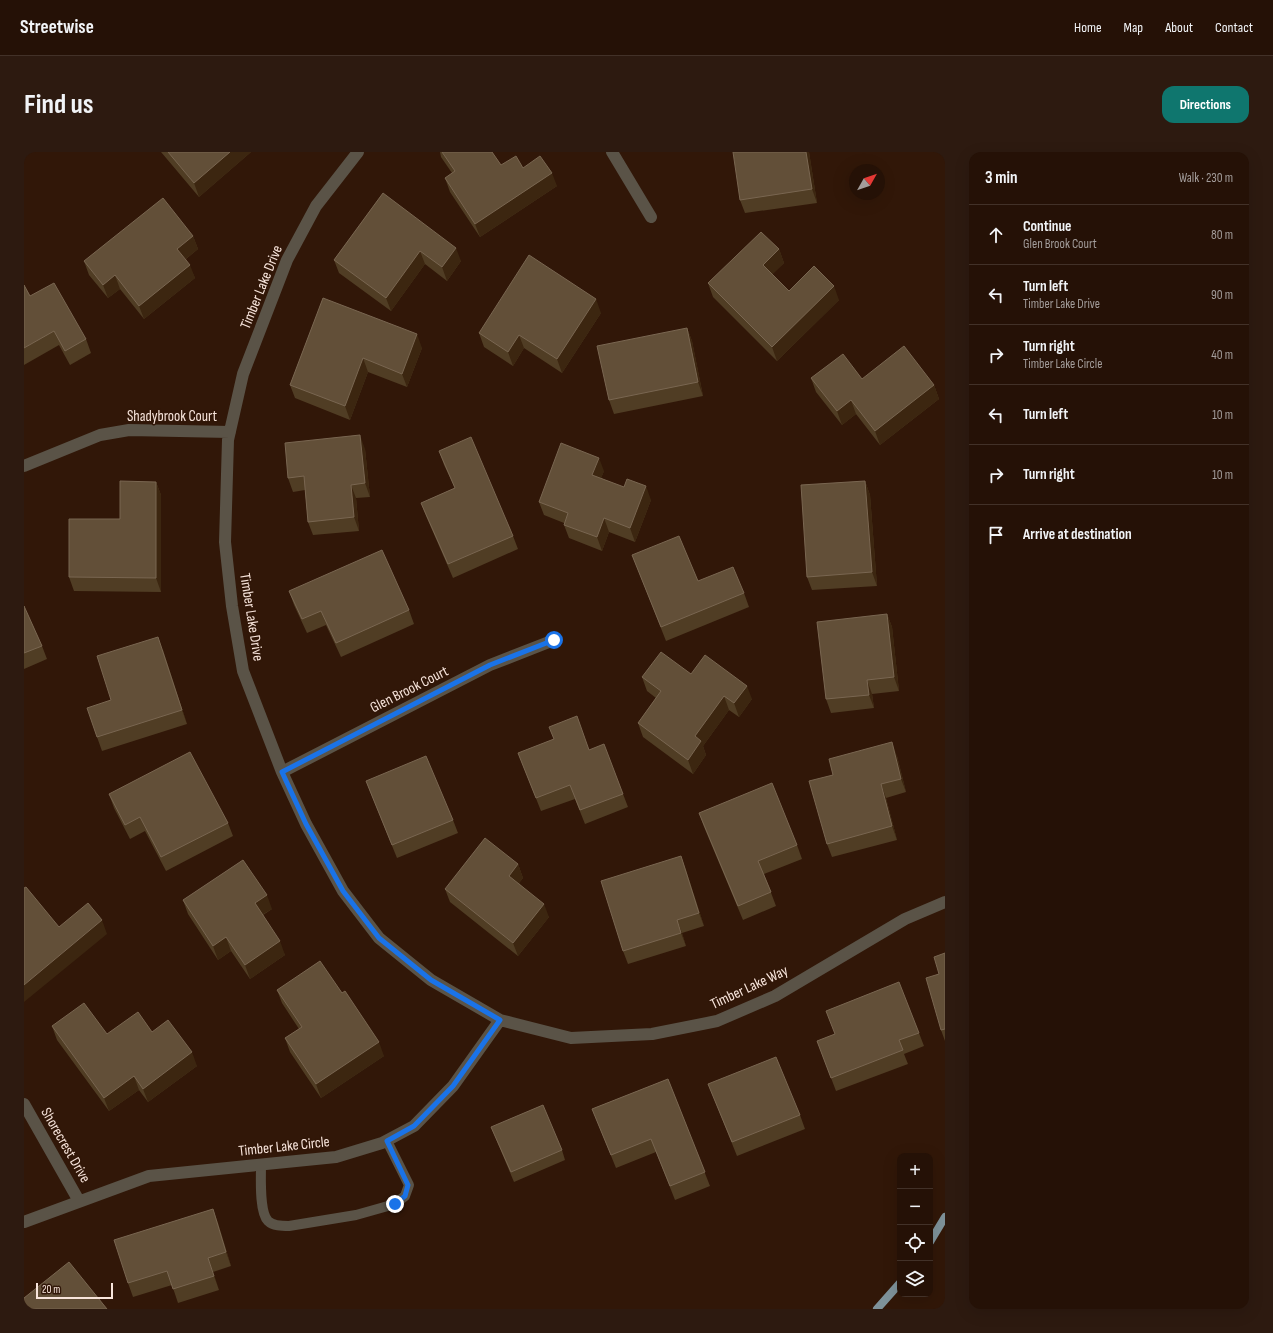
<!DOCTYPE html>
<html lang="en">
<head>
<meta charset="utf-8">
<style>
	body { margin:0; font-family:"Sofia Sans Condensed",sans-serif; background:#2d1a10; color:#f1f3f6 }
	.controls { position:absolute; right:12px; bottom:12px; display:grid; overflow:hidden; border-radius:8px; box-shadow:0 4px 16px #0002 }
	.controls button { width:36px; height:36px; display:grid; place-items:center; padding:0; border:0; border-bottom:1px solid #423128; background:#251106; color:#f1f3f6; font:20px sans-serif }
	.compass { position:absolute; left:825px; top:12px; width:36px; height:36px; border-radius:50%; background:#251106; box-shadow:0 4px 16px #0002; rotate:50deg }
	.scale { position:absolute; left:12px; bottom:10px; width:77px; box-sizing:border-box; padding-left:4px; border:2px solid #f8e5dc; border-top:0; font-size:11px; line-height:14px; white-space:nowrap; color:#f8e5dc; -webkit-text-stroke:3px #311708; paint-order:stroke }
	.stop { position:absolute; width:12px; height:12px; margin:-9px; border:3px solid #1a73e8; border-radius:50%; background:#fff }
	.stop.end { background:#1a73e8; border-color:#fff; box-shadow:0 1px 4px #0008 }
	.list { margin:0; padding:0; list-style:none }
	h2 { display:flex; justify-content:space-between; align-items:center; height:52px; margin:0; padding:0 16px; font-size:17px }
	h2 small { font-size:13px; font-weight:400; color:#a39d9b }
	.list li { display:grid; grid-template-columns:26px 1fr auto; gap:12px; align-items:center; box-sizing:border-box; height:60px; padding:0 16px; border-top:1px solid #423128 }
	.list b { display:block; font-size:15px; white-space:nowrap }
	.list p { margin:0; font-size:13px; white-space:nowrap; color:#a39d9b }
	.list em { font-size:13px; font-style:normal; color:#a39d9b }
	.icon { flex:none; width:22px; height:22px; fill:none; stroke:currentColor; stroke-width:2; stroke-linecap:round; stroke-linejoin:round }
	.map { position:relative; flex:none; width:921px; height:1157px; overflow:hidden; border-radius:12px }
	header { display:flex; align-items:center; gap:24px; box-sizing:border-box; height:56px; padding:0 20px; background:#251106; border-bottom:1px solid #423128 }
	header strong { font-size:19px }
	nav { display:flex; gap:22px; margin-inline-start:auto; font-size:14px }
	.intro { display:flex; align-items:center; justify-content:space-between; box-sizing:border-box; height:96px; padding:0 24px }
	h1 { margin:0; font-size:28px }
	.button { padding:10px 18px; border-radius:12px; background:#0f766e; color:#fff; font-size:14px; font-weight:700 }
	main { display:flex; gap:24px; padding:0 24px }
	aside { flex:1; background:#251106; border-radius:12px; box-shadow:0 4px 16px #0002 }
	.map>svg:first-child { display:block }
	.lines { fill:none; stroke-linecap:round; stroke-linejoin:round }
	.stream { stroke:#7e929a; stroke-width:8 }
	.lane { stroke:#5a5347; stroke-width:10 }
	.street { stroke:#5a5347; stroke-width:12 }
	.wall { fill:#503d24 }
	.shaded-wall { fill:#3c2610 }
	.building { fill:#624f38; stroke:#796651 }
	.route { stroke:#1a73e8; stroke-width:5 }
	.labels { text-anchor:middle; stroke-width:3; stroke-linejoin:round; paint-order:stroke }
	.street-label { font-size:15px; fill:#f8e5dc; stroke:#311708 }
</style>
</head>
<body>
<header>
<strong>Streetwise</strong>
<nav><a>Home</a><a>Map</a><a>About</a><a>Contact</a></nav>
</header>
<div class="intro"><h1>Find us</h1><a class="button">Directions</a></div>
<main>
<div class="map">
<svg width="921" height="1157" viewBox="0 0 921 1157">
	<rect width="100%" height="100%" fill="#311708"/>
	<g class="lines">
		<path class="stream" d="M 906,1090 L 921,1065
			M 853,1157 L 876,1131"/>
		<path class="lane" d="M 237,1012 C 237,1025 235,1060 244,1069 C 249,1074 258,1074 265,1074 L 332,1063 L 371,1052 L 381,1044 L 385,1033 L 363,989"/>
		<path class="street" d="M 334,0 L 292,54 L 263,108 L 219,222 L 204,288 L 201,390 L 208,454 L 219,519 L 258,620 L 282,672 L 319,739 L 355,786 L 407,828 L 476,868 L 547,886 L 628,882 L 693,869 L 751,844 L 881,767 L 921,750
			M 588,0 L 627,65
			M 0,314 L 76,283 L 105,278 L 206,280
			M 258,620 L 466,513 L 530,488
			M 0,952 L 55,1049
			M 0,1070 L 125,1024 L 312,1005 L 358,991 L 390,974 L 429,934 L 476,868"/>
	</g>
	<path class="wall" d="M 137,0 L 227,0 L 175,45 Z
		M 416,0 L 468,0 L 477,13 L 499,16 L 533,34 L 456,85 L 426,40 L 421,26 L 428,21 L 417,5 Z
		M 785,0 L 793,51 L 721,61 L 716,48 Z
		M 359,41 L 437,109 L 423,129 L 401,112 L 367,159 L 315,121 L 310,108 Z
		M 169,84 L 174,97 L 162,107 L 171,126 L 120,167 L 96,137 L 84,146 L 65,123 L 60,109 Z
		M 755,97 L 760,111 L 748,122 L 765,139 L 815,148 L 753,209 L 689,145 L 684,131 Z
		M 0,133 L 6,144 L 62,187 L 67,201 L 46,213 L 35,193 L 0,213 Z
		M 299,146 L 398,196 L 383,235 L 344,220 L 326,268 L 271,246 L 266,233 Z
		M 577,161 L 538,221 L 500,196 L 489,214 L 460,195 L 455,181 Z
		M 663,176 L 668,189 L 679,244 L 590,262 L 585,248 Z
		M 787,226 L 838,227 L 910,233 L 915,247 L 856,293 L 832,262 L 818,273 L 792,240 Z
		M 341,297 L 346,345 L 332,346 L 335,379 L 289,383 L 284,370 L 281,338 L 269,340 L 264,326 Z
		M 415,299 L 489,384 L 494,397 L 429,426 L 402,364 L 397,351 L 431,336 L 420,313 Z
		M 580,319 L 577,326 L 627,348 L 611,390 L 585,380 L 578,399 L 545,386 L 540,373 L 540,371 L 520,363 L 515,350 Z
		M 841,329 L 846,343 L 853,434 L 788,438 L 783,425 Z
		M 132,330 L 137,343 L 137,440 L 50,439 L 45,425 L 96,367 Z
		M 608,403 L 674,429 L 720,441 L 725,455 L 642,489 Z
		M 265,439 L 385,458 L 390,472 L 317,505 L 302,473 L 283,481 L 270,453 Z
		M 0,454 L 18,494 L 23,507 L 0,517 Z
		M 863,462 L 868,475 L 875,539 L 848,542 L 850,556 L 807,561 L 802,547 Z
		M 139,498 L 163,572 L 78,599 L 73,585 L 87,548 Z
		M 667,522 L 728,547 L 715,565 L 705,558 L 679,594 L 682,603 L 669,622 L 619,585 L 614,571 L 632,546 L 623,539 L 618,525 Z
		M 565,598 L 599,642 L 604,655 L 561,672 L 551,647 L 517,659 L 494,601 Z
		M 873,604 L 882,640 L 862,646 L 873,688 L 808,705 L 803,692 L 809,623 Z
		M 342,629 L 429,668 L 434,681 L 373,706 L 347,642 Z
		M 85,642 L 204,671 L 209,684 L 142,719 L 121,679 L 106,687 L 90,656 Z
		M 675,661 L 773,693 L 778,707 L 740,722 L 752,754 L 719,768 L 680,675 Z
		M 657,704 L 662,718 L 680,774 L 658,781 L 662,794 L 604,812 L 599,799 Z
		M 494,712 L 499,726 L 495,731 L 525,765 L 494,804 L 426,750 L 421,737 Z
		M 159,748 L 248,757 L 239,763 L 261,803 L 226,827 L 207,799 L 194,808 L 164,762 Z
		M 921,801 L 921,889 L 917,878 L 915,822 Z
		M 253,838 L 360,904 L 297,946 L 266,900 L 261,886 L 275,877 L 258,851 Z
		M 28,874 L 83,882 L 128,880 L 173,914 L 124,950 L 115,938 L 85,959 L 33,888 Z
		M 895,881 L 900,894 L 880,902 L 884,912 L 812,939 L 793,889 Z
		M 644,927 L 686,1034 L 651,1048 L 632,1000 L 592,1016 L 568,957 Z
		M 684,932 L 776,963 L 781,977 L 713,1004 Z
		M 467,975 L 538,998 L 541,1008 L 490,1030 Z
		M 189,1057 L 194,1071 L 207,1114 L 189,1120 L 195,1138 L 154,1151 L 148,1133 L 109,1145 L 104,1131 Z"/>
	<path class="shaded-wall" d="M 206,0 L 227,0 L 175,45 L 170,31 Z
		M 782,0 L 785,0 L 793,51 L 788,37 Z
		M 528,21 L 533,34 L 456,85 L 451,72 Z
		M 169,84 L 174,97 L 158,110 L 153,97 Z
		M 432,96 L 437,109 L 423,129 L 418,115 Z
		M 755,97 L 760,111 L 744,127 L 739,113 Z
		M 396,99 L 401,112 L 367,159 L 362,146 Z
		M 166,113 L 171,126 L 120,167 L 115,154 Z
		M 91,123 L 96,137 L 84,146 L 79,133 Z
		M 810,134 L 815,148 L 753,209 L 748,195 Z
		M 572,147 L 577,161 L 538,221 L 533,207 Z
		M 663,176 L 668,189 L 679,244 L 674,230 Z
		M 393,182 L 398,196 L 383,235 L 378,222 Z
		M 495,183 L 500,196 L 489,214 L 484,200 Z
		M 339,206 L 344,220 L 326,268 L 321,254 Z
		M 910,233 L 915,247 L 856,293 L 851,279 Z
		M 827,248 L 832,262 L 818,273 L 813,259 Z
		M 336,283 L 341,297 L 346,345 L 341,331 Z
		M 575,306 L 580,319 L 573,336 L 568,323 Z
		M 841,329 L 846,343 L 853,434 L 848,420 Z
		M 132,330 L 137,343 L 137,440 L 132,426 Z
		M 327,333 L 332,346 L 335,379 L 330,365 Z
		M 622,334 L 627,348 L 611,390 L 606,376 Z
		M 580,366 L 585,380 L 578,399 L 573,385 Z
		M 863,462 L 868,475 L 875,539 L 870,525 Z
		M 134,485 L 139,498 L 163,572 L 158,558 Z
		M 843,528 L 848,542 L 850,556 L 845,543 Z
		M 723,534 L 728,547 L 715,565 L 710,551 Z
		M 700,544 L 705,558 L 679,594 L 682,603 L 669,622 L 664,608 L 671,584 Z
		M 868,590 L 873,604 L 882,640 L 877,627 Z
		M 857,632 L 862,646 L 873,688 L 868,674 Z
		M 657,704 L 662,718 L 680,774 L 675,761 Z
		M 494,712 L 499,726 L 490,737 L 485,724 Z
		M 243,743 L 248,757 L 236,764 L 231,751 Z
		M 520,752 L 525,765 L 494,804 L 489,791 Z
		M 78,768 L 83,782 L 0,850 L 0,833 Z
		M 653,768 L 658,781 L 662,794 L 657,781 Z
		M 202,785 L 207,799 L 194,808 L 189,794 Z
		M 256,789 L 261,803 L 226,827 L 221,813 Z
		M 355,890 L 360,904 L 297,946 L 292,932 Z
		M 168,900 L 173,914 L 124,950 L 119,937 Z
		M 110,924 L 115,938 L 85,959 L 80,946 Z
		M 189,1057 L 194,1071 L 207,1114 L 202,1100 Z
		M 184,1106 L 189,1120 L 195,1138 L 190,1124 Z"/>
	<path class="building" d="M 144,0 L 206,0 L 170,31 Z
		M 418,0 L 468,0 L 477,13 L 492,4 L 499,16 L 516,4 L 528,21 L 451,72 L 421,26 L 431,19 Z
		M 709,0 L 782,0 L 788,37 L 716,48 Z
		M 359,41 L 432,96 L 418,115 L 396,99 L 362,146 L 310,108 Z
		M 139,46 L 169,84 L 153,97 L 166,113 L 115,154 L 91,123 L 79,133 L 60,109 Z
		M 737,80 L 755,97 L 739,113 L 765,139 L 790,114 L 810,134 L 748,195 L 684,131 Z
		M 505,103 L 572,147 L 533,207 L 495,183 L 484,200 L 455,181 Z
		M 30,131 L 62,187 L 41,199 L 30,179 L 0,196 L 0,133 L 6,144 Z
		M 299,146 L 393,182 L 378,222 L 339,206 L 321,254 L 266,233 Z
		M 663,176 L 674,230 L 585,248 L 573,194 Z
		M 880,194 L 910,233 L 851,279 L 827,248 L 813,259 L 787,226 L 819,202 L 838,227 Z
		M 336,283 L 341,331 L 327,333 L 330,365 L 284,370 L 280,324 L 264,326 L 261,291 Z
		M 447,285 L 489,384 L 424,412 L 397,351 L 431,336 L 415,299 Z
		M 537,291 L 575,306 L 568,323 L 600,335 L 603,327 L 622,334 L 606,376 L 580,366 L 573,385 L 540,373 L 544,361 L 515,350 Z
		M 96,329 L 132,330 L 132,426 L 45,425 L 45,367 L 96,367 Z
		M 841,329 L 848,420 L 783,425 L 777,333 Z
		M 655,384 L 674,429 L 709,415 L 720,441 L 637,475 L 608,403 Z
		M 358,398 L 385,458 L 312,491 L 297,459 L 278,467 L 265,439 Z
		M 0,454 L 18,494 L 0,501 Z
		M 863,462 L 870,525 L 843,528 L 845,543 L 802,547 L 793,470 Z
		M 134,485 L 158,558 L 73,585 L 63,556 L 87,548 L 73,504 Z
		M 637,500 L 667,522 L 681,503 L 723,534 L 710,551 L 700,544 L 671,584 L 677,589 L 664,608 L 614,571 L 637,539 L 618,525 Z
		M 553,564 L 565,598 L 580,592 L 599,642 L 556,658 L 546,633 L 512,646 L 494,601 L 530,587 L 525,575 Z
		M 868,590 L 877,627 L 857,632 L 868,674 L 803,692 L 785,629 L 809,623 L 805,607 Z
		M 166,600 L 204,671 L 137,705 L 116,665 L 101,673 L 85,642 Z
		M 402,604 L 429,668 L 368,693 L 342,629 Z
		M 748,631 L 773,693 L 734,709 L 747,740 L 714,754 L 675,661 Z
		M 461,686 L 494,712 L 485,724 L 520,752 L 489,791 L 421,737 Z
		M 657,704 L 675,761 L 653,768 L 657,781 L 599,799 L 577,729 Z
		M 219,708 L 243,743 L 231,751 L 256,789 L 221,813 L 202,785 L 189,794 L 159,748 Z
		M 2,735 L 35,775 L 64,751 L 78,768 L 0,833 L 0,736 Z
		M 921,801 L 921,877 L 917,878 L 902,826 L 915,822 L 910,805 Z
		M 296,809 L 318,841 L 321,839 L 355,890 L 292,932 L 261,886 L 278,875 L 253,838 Z
		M 875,830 L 895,881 L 875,888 L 879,898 L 807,926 L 793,889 L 811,882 L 802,859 Z
		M 60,851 L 83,882 L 114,860 L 128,880 L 144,868 L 168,900 L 119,937 L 110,924 L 80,946 L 28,874 Z
		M 752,905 L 776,963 L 708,990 L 684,932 Z
		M 644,927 L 681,1020 L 646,1034 L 627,987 L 587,1003 L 568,957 Z
		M 519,953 L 538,998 L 487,1020 L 467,975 Z
		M 189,1057 L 202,1100 L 184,1106 L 190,1124 L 149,1137 L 143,1119 L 104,1131 L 90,1088 Z
		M 45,1110 L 83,1157 L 0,1157 L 0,1146 Z"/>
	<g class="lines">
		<path class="route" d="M 371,1052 L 381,1044 L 384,1033 L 363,989 L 390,974 L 429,934 L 476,868 L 407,828 L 355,786 L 319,739 L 282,672 L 258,620 L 466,513 L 530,488"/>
	</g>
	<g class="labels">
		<g class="street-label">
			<text transform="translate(237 135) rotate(-68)" y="5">Timber Lake Drive</text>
			<text x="148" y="269">Shadybrook Court</text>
			<text transform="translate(228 465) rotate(81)" y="5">Timber Lake Drive</text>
			<text transform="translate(385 537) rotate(-27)" y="5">Glen Brook Court</text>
			<text transform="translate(725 835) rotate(-25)" y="5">Timber Lake Way</text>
			<text transform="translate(42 993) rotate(60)" y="5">Shorecrest Drive</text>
			<text transform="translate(260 994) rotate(-6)" y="5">Timber Lake Circle</text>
		</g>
	</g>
</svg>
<div class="controls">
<button>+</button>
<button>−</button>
<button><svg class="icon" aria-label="locate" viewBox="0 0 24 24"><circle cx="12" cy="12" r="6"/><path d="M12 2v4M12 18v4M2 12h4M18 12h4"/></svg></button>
<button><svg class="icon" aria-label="layers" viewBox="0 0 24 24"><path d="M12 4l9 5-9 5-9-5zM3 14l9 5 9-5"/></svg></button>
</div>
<svg class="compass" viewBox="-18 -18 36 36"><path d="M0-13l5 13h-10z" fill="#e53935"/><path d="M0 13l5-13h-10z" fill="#a39d9b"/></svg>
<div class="scale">20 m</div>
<div class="stop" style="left:530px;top:488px"></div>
<div class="stop end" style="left:371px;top:1052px"></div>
</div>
<aside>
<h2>3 min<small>Walk · 230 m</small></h2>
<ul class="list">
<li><svg class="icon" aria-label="ahead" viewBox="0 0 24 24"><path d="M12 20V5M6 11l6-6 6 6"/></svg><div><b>Continue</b><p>Glen Brook Court</p></div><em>80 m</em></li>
<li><svg class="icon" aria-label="left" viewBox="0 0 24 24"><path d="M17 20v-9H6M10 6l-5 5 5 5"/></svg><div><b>Turn left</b><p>Timber Lake Drive</p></div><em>90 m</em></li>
<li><svg class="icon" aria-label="right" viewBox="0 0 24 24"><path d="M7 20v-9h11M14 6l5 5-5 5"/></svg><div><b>Turn right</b><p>Timber Lake Circle</p></div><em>40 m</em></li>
<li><svg class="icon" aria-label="left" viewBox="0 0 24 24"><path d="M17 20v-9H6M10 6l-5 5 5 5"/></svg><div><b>Turn left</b></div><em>10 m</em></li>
<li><svg class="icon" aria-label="right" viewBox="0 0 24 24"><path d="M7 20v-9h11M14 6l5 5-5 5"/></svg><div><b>Turn right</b></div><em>10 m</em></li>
<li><svg class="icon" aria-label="arrive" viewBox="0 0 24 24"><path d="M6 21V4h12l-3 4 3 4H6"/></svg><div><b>Arrive at destination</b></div></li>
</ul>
</aside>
</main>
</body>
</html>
